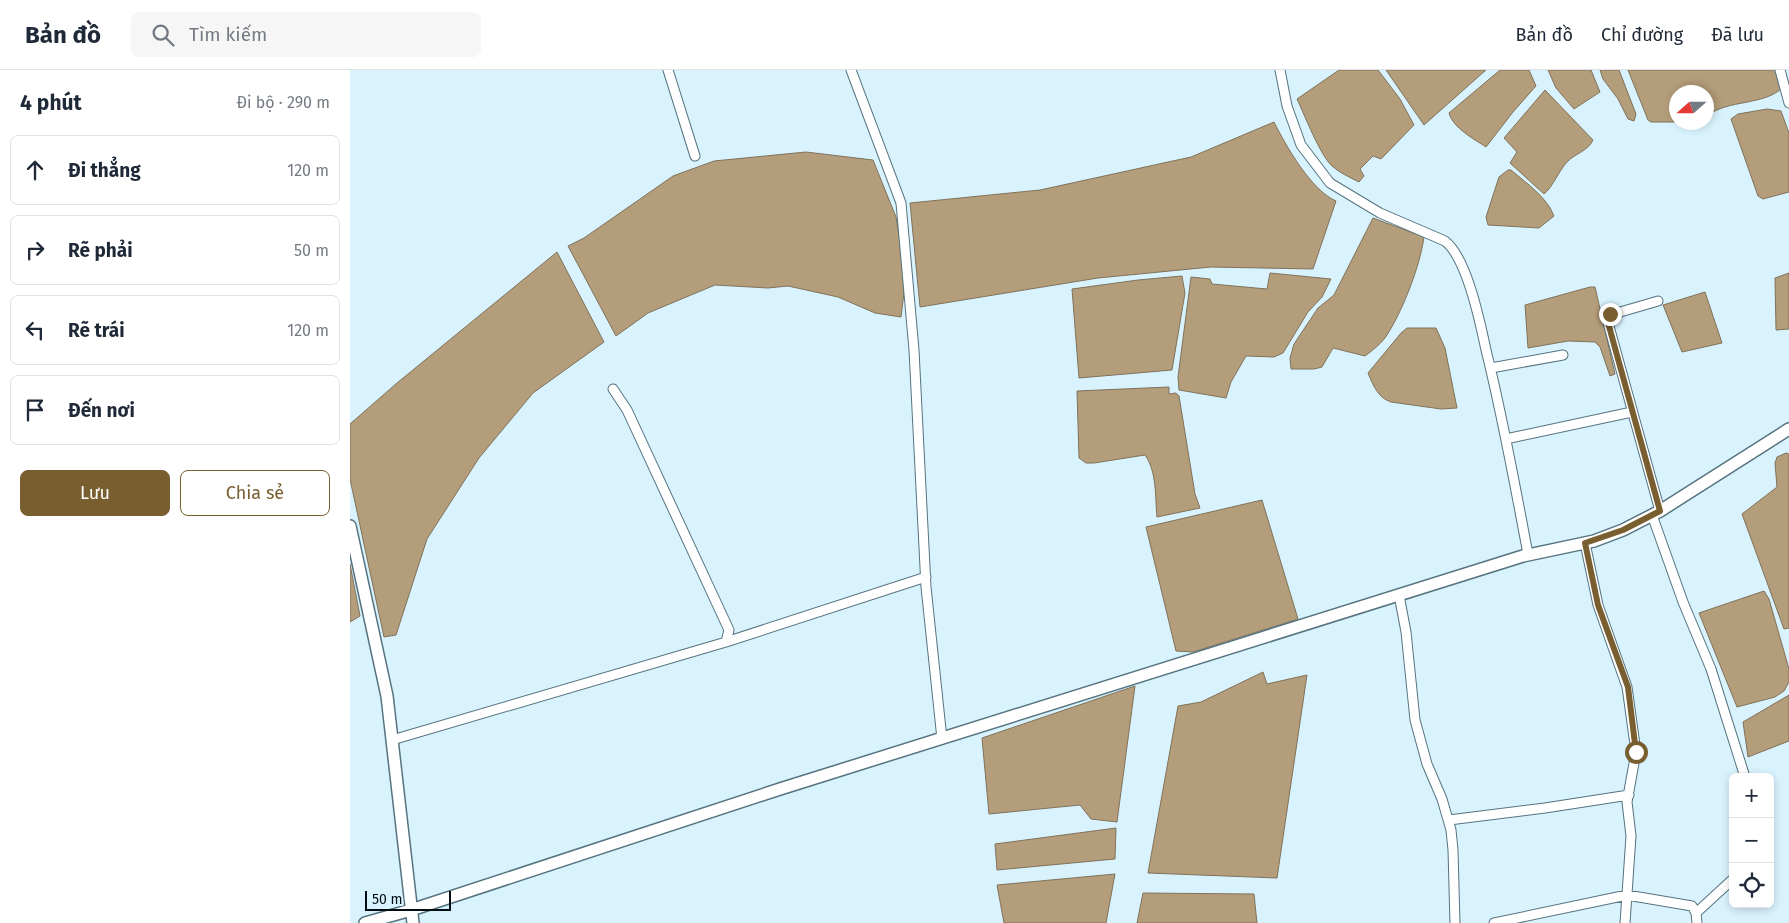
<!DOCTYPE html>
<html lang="vi">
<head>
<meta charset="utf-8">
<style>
	body { margin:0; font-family:"Fira Sans",sans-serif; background:#f6f6f7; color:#1f2937 }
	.controls { position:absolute; right:15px; bottom:15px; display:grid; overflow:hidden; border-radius:8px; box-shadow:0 2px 8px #0003 }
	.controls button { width:45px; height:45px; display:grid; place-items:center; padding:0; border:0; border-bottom:1px solid #e0e1e3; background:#fff; color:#1f2937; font:25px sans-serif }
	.compass { position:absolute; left:1319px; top:15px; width:45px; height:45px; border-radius:50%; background:#fff; box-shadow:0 2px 8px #0003; rotate:249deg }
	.scale { position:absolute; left:15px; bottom:12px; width:86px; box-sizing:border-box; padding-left:5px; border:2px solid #030d11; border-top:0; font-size:14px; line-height:18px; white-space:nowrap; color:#030d11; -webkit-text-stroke:4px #d9f3fe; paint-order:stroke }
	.stop { position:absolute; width:15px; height:15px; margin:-11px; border:4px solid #795e30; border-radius:50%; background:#fff }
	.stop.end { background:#795e30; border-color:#fff; box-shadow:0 1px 5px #0008 }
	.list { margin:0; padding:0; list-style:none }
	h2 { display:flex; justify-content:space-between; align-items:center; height:65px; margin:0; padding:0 20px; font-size:21px }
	h2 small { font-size:16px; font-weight:400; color:#747a83 }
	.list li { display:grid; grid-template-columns:32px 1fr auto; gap:15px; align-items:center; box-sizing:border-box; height:70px; margin:0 10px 10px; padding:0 10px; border:1px solid #e0e1e3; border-radius:8px }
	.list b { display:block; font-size:19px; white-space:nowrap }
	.list em { font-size:16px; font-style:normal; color:#747a83 }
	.actions { display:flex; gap:10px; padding:15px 20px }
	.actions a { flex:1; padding:11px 0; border:1px solid #795e30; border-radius:8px; text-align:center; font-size:18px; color:#795e30 }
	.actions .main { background:#795e30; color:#fff }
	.icon { flex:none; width:28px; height:28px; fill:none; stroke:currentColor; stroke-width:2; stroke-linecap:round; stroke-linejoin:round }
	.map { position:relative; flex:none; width:1439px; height:853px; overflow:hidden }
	header { display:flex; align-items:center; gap:30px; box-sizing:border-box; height:70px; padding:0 25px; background:#fff; border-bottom:1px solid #e0e1e3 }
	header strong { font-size:24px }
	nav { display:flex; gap:28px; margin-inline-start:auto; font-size:18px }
	.search { width:350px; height:45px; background:#f6f6f7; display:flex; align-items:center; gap:12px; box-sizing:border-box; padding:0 18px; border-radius:8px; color:#747a83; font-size:19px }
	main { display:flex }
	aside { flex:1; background:#fff }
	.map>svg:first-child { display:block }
	.water { fill:#b49d7a; stroke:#7f725a }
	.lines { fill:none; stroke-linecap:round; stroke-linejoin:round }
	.minor-casing { stroke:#55737f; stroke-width:11 }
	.tertiary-casing { stroke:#55737f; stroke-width:14 }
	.minor { stroke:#fff; stroke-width:9 }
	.tertiary { stroke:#fff; stroke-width:11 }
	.route { stroke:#795e30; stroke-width:6 }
</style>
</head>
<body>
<header>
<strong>Bản đồ</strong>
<div class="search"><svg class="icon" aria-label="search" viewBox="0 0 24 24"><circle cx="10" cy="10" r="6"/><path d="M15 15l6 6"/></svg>Tìm kiếm</div>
<nav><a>Bản đồ</a><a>Chỉ đường</a><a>Đã lưu</a></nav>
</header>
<main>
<aside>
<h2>4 phút<small>Đi bộ · 290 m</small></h2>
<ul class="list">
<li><svg class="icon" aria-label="ahead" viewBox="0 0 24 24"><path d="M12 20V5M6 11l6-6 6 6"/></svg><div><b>Đi thẳng</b></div><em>120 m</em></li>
<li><svg class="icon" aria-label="right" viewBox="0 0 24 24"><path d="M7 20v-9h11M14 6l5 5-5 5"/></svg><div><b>Rẽ phải</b></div><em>50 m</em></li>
<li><svg class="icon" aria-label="left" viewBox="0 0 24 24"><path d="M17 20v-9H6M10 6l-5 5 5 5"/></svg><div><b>Rẽ trái</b></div><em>120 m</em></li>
<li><svg class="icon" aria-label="arrive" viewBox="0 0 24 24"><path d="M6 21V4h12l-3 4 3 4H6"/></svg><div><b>Đến nơi</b></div></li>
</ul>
<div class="actions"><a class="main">Lưu</a><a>Chia sẻ</a></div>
</aside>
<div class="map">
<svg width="1439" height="853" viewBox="0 0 1439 853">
	<rect width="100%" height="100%" fill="#d9f3fe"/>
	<path class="water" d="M 989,0 L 1028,0 L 1050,29 L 1064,55 L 1031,89 L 1023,86 L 1010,99 L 1014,106 L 1009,112 C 999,107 990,103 982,96 C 970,85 955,46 947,29 Z
		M 1036,0 L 1136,0 L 1074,55 Z
		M 1150,0 L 1179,0 L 1186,16 L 1163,42 L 1136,77 C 1124,69 1103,58 1099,43 Z
		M 1198,0 L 1241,0 L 1250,22 L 1224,39 L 1206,18 Z
		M 1250,0 L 1269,0 L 1286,44 L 1284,51 L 1278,49 L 1268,29 L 1253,9 Z
		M 1278,0 L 1428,0 L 1433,17 C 1415,36 1378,29 1357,46 L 1356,22 L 1326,22 L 1326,52 L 1301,52 L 1298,50 Z
		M 1195,20 L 1243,70 C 1239,80 1225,84 1218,91 C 1209,100 1203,117 1194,124 L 1160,93 L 1167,82 L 1154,68 Z
		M 1417,39 L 1431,41 L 1439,63 L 1439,122 L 1413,129 L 1408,126 L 1381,49 L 1388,44 Z
		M 924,52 C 936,76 961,120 986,131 L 963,199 L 861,197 L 748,208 L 570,237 L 560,133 L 690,120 L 841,87 Z
		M 456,82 L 523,90 L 546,147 L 556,207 L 551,247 L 525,243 L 488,227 L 438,216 L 418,218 L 365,215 L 298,243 L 266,266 L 218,176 L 234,168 L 323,106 L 364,91 Z
		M 1158,100 L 1161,100 C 1176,113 1197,127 1204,146 L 1189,158 L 1138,155 L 1136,147 L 1149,107 Z
		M 1023,148 L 1074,167 C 1070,196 1053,240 1037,265 C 1032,273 1023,280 1015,286 L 983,278 L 972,297 L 964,299 L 941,299 L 940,288 L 944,274 L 968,238 L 984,225 Z
		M 207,182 L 254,272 L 183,323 L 129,388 L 77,469 L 46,565 L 34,567 L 0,409 L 0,354 L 47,313 Z
		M 920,203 L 981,209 L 972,227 L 958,242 L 933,283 L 924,287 L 896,286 L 881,312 L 876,328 L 829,320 L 828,307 L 841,207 L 860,209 L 862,214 L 917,219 Z
		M 1439,203 L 1439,259 L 1426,260 L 1425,208 Z
		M 832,206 L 835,223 L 822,300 L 729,308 L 722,219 L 788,210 Z
		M 1240,217 L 1245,217 L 1265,304 L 1260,306 L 1250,277 L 1245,272 L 1218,271 L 1178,278 L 1175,235 Z
		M 1355,222 L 1372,273 L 1332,282 L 1313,235 Z
		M 1057,258 L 1086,258 L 1095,278 L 1107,338 L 1091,339 L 1041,332 C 1028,328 1023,315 1018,303 L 1051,263 Z
		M 819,317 L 819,324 L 826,323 L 829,326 L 845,424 L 850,438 L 807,447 C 805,426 807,402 795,385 L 744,393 L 736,393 L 729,388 L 727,321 Z
		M 1436,383 L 1439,384 L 1439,558 L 1434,559 L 1392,444 L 1427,417 L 1425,393 L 1427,387 Z
		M 912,430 L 948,549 L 843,582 L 826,581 L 796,457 Z
		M 0,494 L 10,546 L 0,552 Z
		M 1414,521 L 1419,529 L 1439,599 L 1439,612 L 1434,621 L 1425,627 L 1387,637 L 1349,543 Z
		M 913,602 L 917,614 L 957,605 L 927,808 L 798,803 L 828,636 L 851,632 Z
		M 785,616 L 767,752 L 741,749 L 730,735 L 639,744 L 632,668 Z
		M 1439,625 L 1439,671 L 1398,687 L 1393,652 Z
		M 766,758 L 765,789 L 647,800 L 645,774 Z
		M 765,804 L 756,853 L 654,853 L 647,815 Z
		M 793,823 L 904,824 L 907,853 L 787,853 Z"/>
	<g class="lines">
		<defs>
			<path id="minor" d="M 318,0 L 345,86
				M 501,0 L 551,133 L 564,280 L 576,517 L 592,669
				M 930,0 L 937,36 L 951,75 L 980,113 L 1030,143 L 1095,171 C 1117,188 1130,252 1136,280 C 1153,348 1165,416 1178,484
				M 1430,0 L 1439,33
				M 1308,231 L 1260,245 L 1257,249 L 1310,441
				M 1141,298 L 1213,285
				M 1156,369 L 1282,342
				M 1302,445 L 1333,532 L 1361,599 L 1395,707
				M 1235,473 L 1248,535 L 1277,617 L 1286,682 L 1277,732 L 1281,766 L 1275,853
				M 1049,525 L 1056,562 L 1065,650 L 1077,694 L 1092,729 L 1101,760 L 1103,780 L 1105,853
				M 376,572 L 576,507
				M 42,670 L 376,572 L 379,560 L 277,340 L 263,319
				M 1099,750 L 1195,738 L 1279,725
				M 1346,843 L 1383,809
				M 1144,853 L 1277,825 L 1342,836 L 1346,843 L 1347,853"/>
			<path id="tertiary" d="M 0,456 L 37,626 L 63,853
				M 15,853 L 61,840 L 430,719 L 1173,486 L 1244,471 L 1273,460 L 1310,441 L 1439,359"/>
		</defs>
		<use href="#minor" class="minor-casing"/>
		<use href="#tertiary" class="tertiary-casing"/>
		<use href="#minor" class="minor"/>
		<use href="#tertiary" class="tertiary"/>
	</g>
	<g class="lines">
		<path class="route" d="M 1260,244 L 1257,249 L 1310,441 L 1273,460 L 1235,473 L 1248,535 L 1278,617 L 1286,682"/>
	</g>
</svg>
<div class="controls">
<button>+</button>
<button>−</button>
<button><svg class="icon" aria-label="locate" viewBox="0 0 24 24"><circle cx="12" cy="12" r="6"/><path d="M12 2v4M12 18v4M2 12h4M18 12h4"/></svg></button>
</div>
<svg class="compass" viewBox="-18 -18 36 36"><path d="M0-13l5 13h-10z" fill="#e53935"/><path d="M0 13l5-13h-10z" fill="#747a83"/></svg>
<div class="scale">50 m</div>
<div class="stop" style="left:1286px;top:682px"></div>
<div class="stop end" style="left:1260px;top:244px"></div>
</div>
</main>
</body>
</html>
